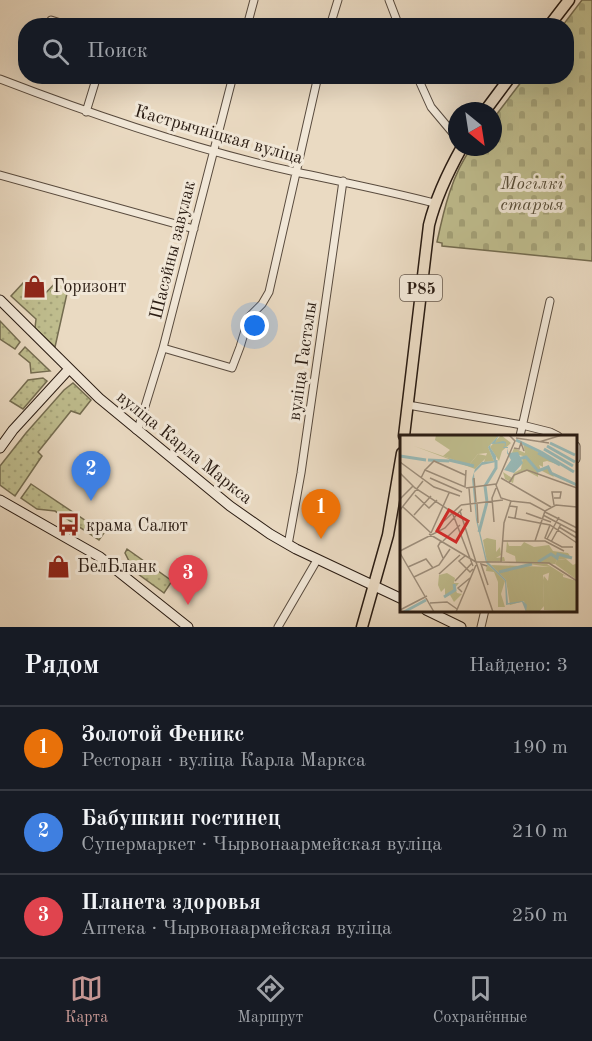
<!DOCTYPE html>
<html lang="ru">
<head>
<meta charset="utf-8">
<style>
	body { margin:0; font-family:"Old Standard TT",serif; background:#20242c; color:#f1f3f6 }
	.compass { position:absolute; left:448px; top:102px; width:54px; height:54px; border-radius:50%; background:#171b24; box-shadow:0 6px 24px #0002; rotate:150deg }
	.you { position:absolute; left:255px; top:326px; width:21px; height:21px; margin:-15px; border:4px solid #fff; border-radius:50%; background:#1a73e8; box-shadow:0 0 0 9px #1a73e833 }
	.badge { display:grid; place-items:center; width:39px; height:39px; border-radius:50%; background:#c59692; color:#fff; font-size:20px; font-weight:700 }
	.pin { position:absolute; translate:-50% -50px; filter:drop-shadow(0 2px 3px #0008) }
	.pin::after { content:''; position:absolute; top:32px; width:21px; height:18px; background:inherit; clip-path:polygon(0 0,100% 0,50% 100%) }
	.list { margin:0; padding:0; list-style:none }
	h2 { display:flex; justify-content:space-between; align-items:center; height:78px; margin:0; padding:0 24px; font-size:26px }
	h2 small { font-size:20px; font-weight:400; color:#9ea1a6 }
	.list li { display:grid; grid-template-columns:39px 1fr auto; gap:18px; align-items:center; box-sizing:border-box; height:84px; padding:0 24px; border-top:2px solid #363941 }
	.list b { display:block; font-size:22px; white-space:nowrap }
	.list p { margin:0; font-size:20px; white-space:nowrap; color:#9ea1a6 }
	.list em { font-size:20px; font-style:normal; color:#9ea1a6 }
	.icon { flex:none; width:33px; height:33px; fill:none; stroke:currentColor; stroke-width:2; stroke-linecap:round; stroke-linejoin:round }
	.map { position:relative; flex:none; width:592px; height:627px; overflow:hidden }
	.search { position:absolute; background:#171b24; box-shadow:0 6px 24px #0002; left:18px; right:18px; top:18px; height:66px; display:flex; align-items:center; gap:15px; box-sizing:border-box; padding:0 21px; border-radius:24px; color:#9ea1a6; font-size:22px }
	.sheet { height:330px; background:#171b24 }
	nav { display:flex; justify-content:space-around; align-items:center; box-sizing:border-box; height:84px; border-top:2px solid #363941; background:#171b24; font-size:16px; color:#9ea1a6 }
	nav a { display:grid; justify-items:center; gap:3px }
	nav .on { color:#c59692 }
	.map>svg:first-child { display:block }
	.grass { fill:url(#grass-dots); stroke:#746c50; stroke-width:1.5 }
	.cemetery { fill:url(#cemetery-stones); stroke:#746c50; stroke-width:1.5 }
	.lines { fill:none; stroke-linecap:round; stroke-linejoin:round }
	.street-casing { stroke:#594b3e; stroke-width:9 }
	.secondary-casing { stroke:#291b12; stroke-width:11 }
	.primary-casing { stroke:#291b12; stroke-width:13 }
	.street { stroke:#f1e7d7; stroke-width:7 }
	.secondary { stroke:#f1e7d7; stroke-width:9 }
	.primary { stroke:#eadac2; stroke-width:10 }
	.labels { text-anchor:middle; stroke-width:6; stroke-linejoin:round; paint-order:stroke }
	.shield { fill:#f1e7d7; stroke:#65584d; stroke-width:1.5 }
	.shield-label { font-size:16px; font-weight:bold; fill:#291b12 }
	.street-label { font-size:18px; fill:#291b12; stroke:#f1e7d7 }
	.park-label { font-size:18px; font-style:italic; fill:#564c37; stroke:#f1e7d7 }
	.poi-label { font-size:18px; fill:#291b12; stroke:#f1e7d7; text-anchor:start }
	.inset-river { fill:none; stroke:#98bab8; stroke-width:3 }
	.inset-road { fill:none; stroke:#9d8e7c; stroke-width:1.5 }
	.view { fill:#d62828; fill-opacity:0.15; stroke:#d62828; stroke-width:3 }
	.inset-edge { fill:none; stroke:#291b12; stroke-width:3 }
</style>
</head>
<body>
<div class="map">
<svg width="592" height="627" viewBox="0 0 592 627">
	<defs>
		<pattern id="grass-dots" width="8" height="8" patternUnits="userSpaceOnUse" patternTransform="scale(1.5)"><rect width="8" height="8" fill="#bfbd8e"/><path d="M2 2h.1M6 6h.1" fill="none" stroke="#a4a279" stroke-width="1.8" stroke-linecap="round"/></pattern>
		<pattern id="cemetery-stones" width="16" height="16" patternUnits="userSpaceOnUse" patternTransform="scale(1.5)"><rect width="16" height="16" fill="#bfbd8e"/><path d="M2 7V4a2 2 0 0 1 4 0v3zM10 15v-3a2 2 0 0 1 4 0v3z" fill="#a4a279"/></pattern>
	</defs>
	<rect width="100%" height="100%" fill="#eadac2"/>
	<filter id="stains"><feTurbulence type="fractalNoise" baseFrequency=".00333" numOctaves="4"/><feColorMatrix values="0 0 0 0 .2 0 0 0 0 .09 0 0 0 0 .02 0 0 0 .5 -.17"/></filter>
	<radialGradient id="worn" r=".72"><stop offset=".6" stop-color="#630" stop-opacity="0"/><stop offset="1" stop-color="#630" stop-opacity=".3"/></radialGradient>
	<path class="grass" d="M 59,279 L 68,289 L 55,347 L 35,328 L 36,319 L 11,296 L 23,283 L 41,298 Z
		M 0,321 L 20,342 L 15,349 L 0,339 Z
		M 25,347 L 50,371 L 31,373 L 30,363 L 19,354 Z
		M 43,378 L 47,381 L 23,409 L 10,401 L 28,380 Z
		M 73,383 L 91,400 L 80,414 L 71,411 L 38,452 L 42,456 L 15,496 L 0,485 L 0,466 L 26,433 L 64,390 Z
		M 31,484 L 104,533 L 99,540 L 55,511 L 37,509 L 21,498 Z
		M 127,549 L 172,581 L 164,593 L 134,571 L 125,553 Z"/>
	<path class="cemetery" d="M 582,0 L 592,0 L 592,261 L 442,246 L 442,243 L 437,242 C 444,209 452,174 472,147 L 493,147 L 493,119 L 525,77 L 566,76 L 566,26 L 563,25 Z"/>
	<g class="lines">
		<defs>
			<path id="street" d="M 389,0 L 399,26
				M 51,20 L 70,26
				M 247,26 L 254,0
				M 330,26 L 338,0
				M 417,76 L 431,107 L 457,138
				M 0,79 C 96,116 195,150 296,172 C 342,182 388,191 434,203
				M 86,112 L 97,76
				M 0,175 L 194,229
				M 163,348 L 232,368 L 240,347 L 249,317 L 262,304 L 269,292 L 318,76
				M 408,405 L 522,425 L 550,432 L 558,436
				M 136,430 L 139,426 L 163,348 L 233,76
				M 520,436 L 550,301
				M 576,446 L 576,459
				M 288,545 L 301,473 L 343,181
				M 278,627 L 317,560
				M 481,627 L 485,610"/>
			<path id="secondary" d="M 0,300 L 99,398 L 230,506 L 270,534 L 296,549 L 402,599
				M 0,448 L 13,430 L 69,369
				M 0,500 L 100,557 L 188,627
				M 426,610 L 461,627"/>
			<path id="primary" d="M 549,26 L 569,0
				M 485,111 L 511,76
				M 404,436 L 429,225 C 436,197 448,172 462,147
				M 362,627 L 388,535 L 402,453"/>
		</defs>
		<use href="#street" class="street-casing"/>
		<use href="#secondary" class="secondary-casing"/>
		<use href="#primary" class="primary-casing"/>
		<use href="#street" class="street"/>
		<use href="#secondary" class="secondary"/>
		<use href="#primary" class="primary"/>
	</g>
	<defs>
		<symbol id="shop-bare" viewBox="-9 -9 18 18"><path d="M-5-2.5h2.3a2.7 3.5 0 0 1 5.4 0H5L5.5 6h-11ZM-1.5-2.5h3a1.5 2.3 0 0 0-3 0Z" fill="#8f2418" stroke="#f1e7d7" stroke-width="2.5" paint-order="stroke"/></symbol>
		<symbol id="bus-bare" viewBox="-9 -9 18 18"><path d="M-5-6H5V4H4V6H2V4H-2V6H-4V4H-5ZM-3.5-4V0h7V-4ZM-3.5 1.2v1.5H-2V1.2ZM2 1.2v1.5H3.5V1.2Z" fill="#8f2418" stroke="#f1e7d7" stroke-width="2.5" paint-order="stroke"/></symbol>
	</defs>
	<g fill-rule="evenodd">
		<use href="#shop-bare" x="18" y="270" width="33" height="33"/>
		<use href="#bus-bare" x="52" y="508" width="33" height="33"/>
		<use href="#shop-bare" x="42" y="550" width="33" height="33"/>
	</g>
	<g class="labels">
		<rect class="shield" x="400" y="275" width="42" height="26" rx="4.5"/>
		<g class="shield-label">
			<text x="421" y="294">Р85</text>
		</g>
		<g class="street-label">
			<text transform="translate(219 134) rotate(16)" y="6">Кастрычніцкая вуліца</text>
			<text transform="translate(172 250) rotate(-76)" y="6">Шасэйны завулак</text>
			<text transform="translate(302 361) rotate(-82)" y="6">вуліца Гастэлы</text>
			<text transform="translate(185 447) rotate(39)" y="6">вуліца Карла Маркса</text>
		</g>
		<g class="park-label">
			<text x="532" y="189">Могілкі<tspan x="532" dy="21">старыя</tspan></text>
		</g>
		<g class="poi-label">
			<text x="53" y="292">Горизонт</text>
			<text x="86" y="531">крама Салют</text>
			<text x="77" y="572">БелБланк</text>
		</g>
	</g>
	<g transform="translate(400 435)">
		<rect width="177" height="177" fill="#eadac2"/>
		<path d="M 36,0 L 99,0 L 88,12 L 94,26 L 84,27 L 87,18 L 78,19 L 69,30 L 43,21 L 50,15 L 35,5 ZM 101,0 L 111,8 L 102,16 L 99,26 L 90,12 ZM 87,103 L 96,105 L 96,117 L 100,112 L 101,120 L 96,123 L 104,122 L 105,126 L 87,127 L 83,105 ZM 107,106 L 109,111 L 121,111 L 124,107 L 134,112 L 149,110 L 153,116 L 168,118 L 171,123 L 157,125 L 155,129 L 116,127 L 115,121 L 106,117 ZM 87,129 L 105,146 L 101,159 L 105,172 L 98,172 L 98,147 L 94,137 L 86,136 ZM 47,138 L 55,143 L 54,148 L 59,148 L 55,153 L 57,158 L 62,159 L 54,167 L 50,160 L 45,162 L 51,157 L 45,160 L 45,153 L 41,157 L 38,150 L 39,140 Z" fill="#bfbd8e"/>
		<path d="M 123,8 L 160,30 L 147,26 L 143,27 L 143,32 L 139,30 L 141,35 L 149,33 L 154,42 L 138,34 L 138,42 L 127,36 L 115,39 L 113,48 L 105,44 L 103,37 L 112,43 L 114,38 L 121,34 L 123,21 L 112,18 L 114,13 L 125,18 ZM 14,11 L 69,30 L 78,19 L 88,21 L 75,34 ZM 166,124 L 173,130 L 177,128 L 177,145 L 155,129 L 157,125 ZM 122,128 L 147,129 L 166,141 L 163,140 L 163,142 L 177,146 L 177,177 L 144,175 L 143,145 L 144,141 L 148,146 L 150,132 Z" fill="#bfbd8e"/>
		<path d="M 91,130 L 151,132 L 151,137 L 143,140 L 144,171 L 139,177 L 126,177 L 124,166 L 110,170 L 106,145 Z" fill="#bfbd8e"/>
		<path d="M 99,0 L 95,8 L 103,6 L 106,7 L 106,10 L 104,12 L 108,12 L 108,18 L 118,17 L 123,28 L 114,38 L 104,35 L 111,25 L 107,18 L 108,13 L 103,13 L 106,8 L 91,9 L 90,12 L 96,21 L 96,27 L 82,30 L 74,38 L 77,84 L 87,126 L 106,145 L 108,168 L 123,166 L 127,170 L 126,177 L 122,167 L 106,170 L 105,146 L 86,128 L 76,85 L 72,44 L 75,34 L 82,27 L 94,26 L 88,12 Z" fill="#98bab8"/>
		<path class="inset-river" d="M 116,5 L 141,17M 150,8 L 175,20M 147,11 L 175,27M 144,14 L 173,31M 141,17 L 174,37M 138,18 L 160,30M 0,21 L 26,25M 118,24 L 126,22 L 138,36 L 148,32 L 151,38 L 177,50M 28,25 L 49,26M 49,25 L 74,31M 79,97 L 87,67 L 85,51 L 96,33 L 96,25M 138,127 L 151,119 L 157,123 L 158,119 L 172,123M 99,137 L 132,129M 44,162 L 55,155 L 54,149M 4,177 L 26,165"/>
		<path class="inset-road" d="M 116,3 L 149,8M 139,7 L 162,0M 177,7 L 177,38M 114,13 L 119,14 L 121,8 L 124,16M 0,27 L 34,52 L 60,61M 25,35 L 34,26 L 65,40M 0,38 L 15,53 L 52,77 L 73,131M 21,43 L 25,35 L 65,52 L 66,35M 30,43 L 62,57M 74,43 L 76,67M 101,43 L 151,72M 109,48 L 114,40 L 127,35 L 177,53M 66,53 L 96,49M 69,53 L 71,77M 15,60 L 29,73 L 37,65M 154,63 L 160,63 L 161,57 L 152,57 L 154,70M 0,64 L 13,51M 77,68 L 78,88M 61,70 L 103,65M 110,71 L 117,72 L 115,83M 3,72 L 31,98M 0,75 L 23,46M 145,76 L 156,70 L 177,72M 145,77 L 177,93M 126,78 L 151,87M 14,80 L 31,61M 143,80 L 177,98M 108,82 L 150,90 L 177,108M 44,86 L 61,70M 94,87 L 92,63 L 96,53M 150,90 L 145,103 L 162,112 L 173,112M 159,92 L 177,103M 31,98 L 49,58M 29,99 L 76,127 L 60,76M 147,104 L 159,82M 41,106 L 38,111 L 43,123M 43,106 L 60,90M 102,106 L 135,106 L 145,76 L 130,68 L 111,66M 135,106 L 145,106 L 164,116M 151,107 L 161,89M 0,116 L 45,93 L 62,74M 0,118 L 34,177M 65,121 L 59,126 L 70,137 L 73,134M 101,127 L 149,128 L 177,146M 87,131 L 81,129 L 88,150M 8,132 L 26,124 L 33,133M 39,139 L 60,120M 14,142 L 39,130 L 50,114M 55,146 L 72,128M 62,157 L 58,153 L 70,143M 30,168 L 47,167 L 57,174M 0,175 L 27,161M 56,177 L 76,130M 93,177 L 76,127 L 101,127 L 104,88 L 111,66 L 101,63 L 96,50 L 115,6 L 109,0"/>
		<path class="view" d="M 49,75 L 68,86 L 56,107 L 37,96 Z"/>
		<rect width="177" height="177" class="inset-edge"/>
	</g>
	<rect width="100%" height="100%" filter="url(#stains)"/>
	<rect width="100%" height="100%" fill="url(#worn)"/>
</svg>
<svg class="compass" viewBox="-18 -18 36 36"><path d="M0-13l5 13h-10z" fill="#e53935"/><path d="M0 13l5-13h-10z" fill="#9ea1a6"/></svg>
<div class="you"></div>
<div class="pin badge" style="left:321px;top:539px;background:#e8710a">1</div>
<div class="pin badge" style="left:91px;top:501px;background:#3f7fe0">2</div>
<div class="pin badge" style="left:188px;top:605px;background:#e0444e">3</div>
<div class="search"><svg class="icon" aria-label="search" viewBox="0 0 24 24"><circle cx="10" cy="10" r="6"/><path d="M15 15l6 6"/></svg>Поиск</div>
</div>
<section class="sheet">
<h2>Рядом<small>Найдено: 3</small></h2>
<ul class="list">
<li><span class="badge" style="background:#e8710a">1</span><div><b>Золотой Феникс</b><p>Ресторан · вуліца Карла Маркса</p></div><em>190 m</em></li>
<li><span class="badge" style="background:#3f7fe0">2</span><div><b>Бабушкин гостинец</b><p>Супермаркет · Чырвонаармейская вуліца</p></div><em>210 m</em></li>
<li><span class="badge" style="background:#e0444e">3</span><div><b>Планета здоровья</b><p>Аптека · Чырвонаармейская вуліца</p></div><em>250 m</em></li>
</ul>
</section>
<nav>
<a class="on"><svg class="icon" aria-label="map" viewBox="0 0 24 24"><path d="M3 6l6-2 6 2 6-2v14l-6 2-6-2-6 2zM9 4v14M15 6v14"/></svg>Карта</a>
<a><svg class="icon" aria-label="directions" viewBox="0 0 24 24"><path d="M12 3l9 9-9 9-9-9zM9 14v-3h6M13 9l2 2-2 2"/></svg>Маршрут</a>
<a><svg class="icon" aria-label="saved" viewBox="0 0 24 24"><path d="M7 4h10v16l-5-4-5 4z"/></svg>Сохранённые</a>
</nav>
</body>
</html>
